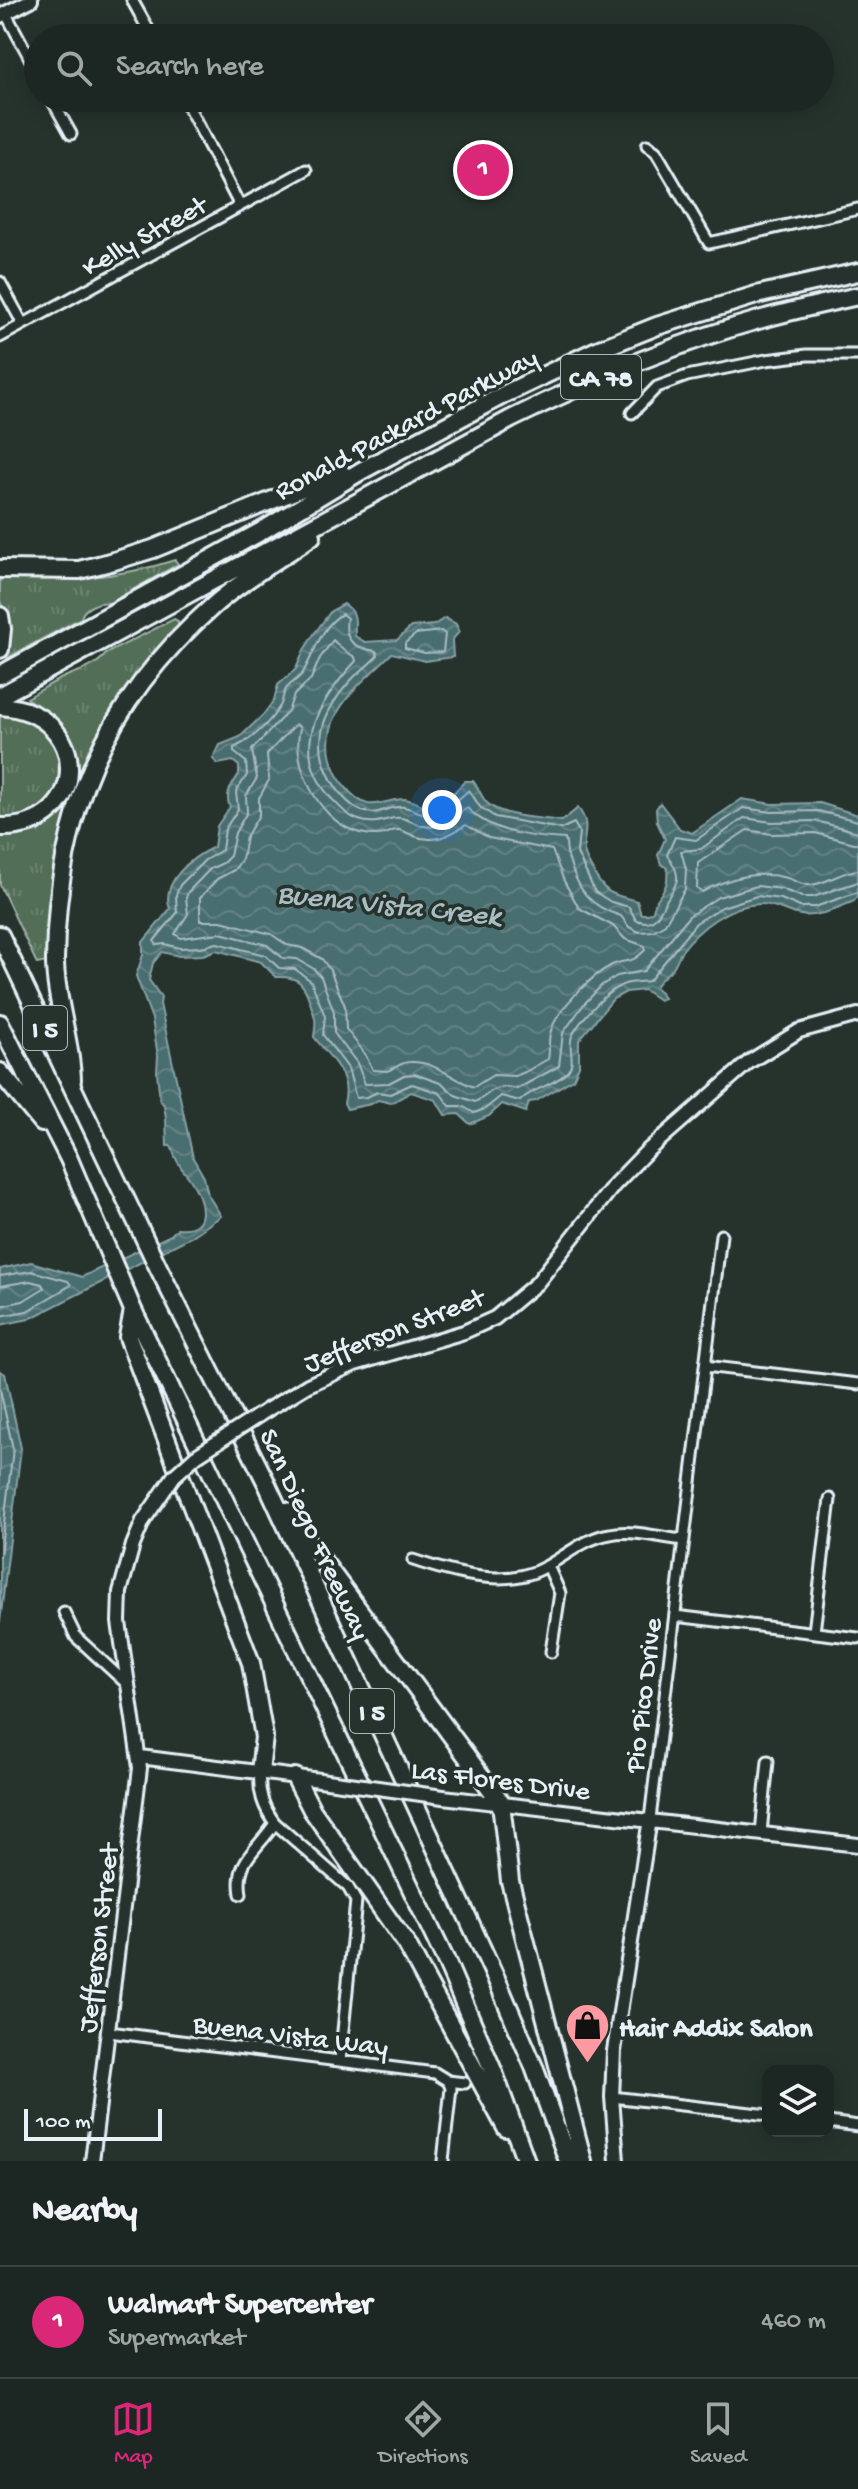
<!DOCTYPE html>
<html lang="en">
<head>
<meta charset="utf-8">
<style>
	body { margin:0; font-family:"Gochi Hand",sans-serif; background:#252e2a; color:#f1f3f6 }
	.controls { position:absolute; right:24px; bottom:24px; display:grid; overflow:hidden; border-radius:16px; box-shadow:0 4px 20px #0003 }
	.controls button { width:72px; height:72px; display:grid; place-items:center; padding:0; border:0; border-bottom:2px solid #3a4340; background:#1c2622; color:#f1f3f6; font:40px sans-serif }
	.scale { position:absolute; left:24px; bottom:20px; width:138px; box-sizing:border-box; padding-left:8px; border:4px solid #e8f1f8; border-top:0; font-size:22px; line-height:28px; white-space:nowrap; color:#e8f1f8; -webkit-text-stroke:6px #26332d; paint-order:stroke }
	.you { position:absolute; left:442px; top:810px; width:28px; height:28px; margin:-20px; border:6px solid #fff; border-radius:50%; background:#1a73e8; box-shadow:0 0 0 12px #1a73e833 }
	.badge { display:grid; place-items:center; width:52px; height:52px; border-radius:50%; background:#db2777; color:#fff; font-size:26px; font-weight:700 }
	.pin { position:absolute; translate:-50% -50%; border:4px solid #fff; box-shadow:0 2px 8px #0006 }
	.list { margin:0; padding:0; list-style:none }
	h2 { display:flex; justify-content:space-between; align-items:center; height:104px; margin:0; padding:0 32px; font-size:34px }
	h2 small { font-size:26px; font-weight:400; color:#a0a5a5 }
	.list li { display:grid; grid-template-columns:52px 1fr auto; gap:24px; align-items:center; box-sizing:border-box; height:112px; padding:0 32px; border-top:2px solid #3a4340 }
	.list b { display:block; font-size:30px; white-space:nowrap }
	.list p { margin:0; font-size:26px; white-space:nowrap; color:#a0a5a5 }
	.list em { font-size:26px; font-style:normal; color:#a0a5a5 }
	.icon { flex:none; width:44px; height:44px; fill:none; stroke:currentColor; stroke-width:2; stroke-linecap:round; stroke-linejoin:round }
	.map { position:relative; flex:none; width:858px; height:2161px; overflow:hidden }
	.search { position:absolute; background:#1c2622; box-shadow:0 4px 20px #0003; left:24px; right:24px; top:24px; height:88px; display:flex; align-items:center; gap:20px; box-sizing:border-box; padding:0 28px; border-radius:44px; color:#a0a5a5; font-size:30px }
	.sheet { height:216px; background:#1c2622 }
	nav { display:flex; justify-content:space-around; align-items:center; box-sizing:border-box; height:112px; border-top:2px solid #3a4340; background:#1c2622; font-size:22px; color:#a0a5a5 }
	nav a { display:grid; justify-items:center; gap:4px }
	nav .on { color:#db2777 }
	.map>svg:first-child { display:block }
	.grass { fill:url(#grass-tufts); stroke:#9db0a7; stroke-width:2 }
	.water { fill:url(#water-waves); stroke:#89a2a6; stroke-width:2 }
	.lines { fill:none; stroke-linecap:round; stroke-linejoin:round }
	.shore { stroke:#a9bdc2; stroke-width:2 }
	.street-casing { stroke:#e8f1f8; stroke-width:15 }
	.secondary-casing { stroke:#e8f1f8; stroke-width:18 }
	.highway-casing { stroke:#e8f1f8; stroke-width:22 }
	.street { stroke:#26332d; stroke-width:9 }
	.secondary { stroke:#26332d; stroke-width:12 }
	.highway { stroke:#26332d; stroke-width:16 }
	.secondary-bridge-casing { stroke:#e8f1f8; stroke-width:18; stroke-linecap:butt }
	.secondary-bridge { stroke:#26332d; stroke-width:12 }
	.labels { text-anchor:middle; stroke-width:7; stroke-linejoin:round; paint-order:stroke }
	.shield { fill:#26332d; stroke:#aeb8bb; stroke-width:2 }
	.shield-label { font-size:26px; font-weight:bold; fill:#e8f1f8 }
	.street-label { font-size:28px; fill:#e8f1f8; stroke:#26332d }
	.poi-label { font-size:28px; font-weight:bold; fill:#e8f1f8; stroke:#26332d; text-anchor:start }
	.water-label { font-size:30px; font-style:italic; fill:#a9bdc2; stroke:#26332d }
</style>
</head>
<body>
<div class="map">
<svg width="858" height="2161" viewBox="0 0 858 2161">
	<defs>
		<pattern id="grass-tufts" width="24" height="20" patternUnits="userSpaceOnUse" patternTransform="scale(2)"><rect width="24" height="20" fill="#526e56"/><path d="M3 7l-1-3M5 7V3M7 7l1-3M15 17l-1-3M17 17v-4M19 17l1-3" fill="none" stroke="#6b836f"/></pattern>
		<pattern id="water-waves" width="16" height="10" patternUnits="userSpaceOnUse" patternTransform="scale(2)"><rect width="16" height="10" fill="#4a6e70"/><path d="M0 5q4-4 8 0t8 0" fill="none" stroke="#648385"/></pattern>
	</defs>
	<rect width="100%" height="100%" fill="#26332d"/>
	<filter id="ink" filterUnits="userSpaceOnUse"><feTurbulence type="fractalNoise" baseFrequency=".0125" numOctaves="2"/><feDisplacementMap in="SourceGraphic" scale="16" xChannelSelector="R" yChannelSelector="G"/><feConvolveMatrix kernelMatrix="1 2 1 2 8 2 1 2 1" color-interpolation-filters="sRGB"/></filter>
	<g filter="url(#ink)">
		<path class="grass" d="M 175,560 L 178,564 L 109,603 C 98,601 83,608 81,618 L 7,658 L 7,618 L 0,601 L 0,577 C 61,581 117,579 175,560 Z
			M 174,619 L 178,621 L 178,627 L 133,682 L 96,746 L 93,745 C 61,815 48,885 48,962 L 37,964 L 0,885 L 0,832 L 37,828 L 58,812 L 73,751 L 63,728 L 27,698 C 41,690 54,681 69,675 C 85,669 95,667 107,653 Z
			M 0,714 L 14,714 L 49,730 C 68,772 67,777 39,813 L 0,821 Z"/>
		<path class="water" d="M 344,604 C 359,614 354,621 355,636 L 365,642 L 397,640 L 411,627 L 434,625 L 445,618 L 456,624 L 459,632 L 452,640 L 453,657 L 425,661 L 392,653 C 357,687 310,721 337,775 C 343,786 356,801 368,804 C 380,806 391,799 404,799 C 416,800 425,809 438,809 L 465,781 L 473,781 C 479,788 481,797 487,803 C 501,817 542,818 562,821 L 578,808 C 592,826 582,835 584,851 C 585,856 589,864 592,869 C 603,893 612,895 637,901 L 641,914 L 648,914 L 653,911 C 656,892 670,894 667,868 L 661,864 L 658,855 L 665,839 L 657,822 L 656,809 L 660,803 L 680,829 L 692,833 L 742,799 L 772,804 L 820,803 L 858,815 L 858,896 L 854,901 C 837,908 819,918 801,915 C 786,913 774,903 759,904 C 728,905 698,929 681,952 C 678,957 676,964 672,969 C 666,975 660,979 655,987 L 664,998 L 659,1000 L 644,990 L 626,992 L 613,999 L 579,1040 L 579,1066 L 573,1079 L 536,1101 L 529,1102 L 526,1112 L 502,1104 L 489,1116 L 470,1124 L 459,1114 L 445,1115 L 436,1100 L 411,1092 L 391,1103 L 378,1100 L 371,1104 L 347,1109 L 344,1103 C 352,1075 330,1058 314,1037 C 317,1016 315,1019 309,999 C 303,981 296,976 276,977 L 261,962 L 216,950 L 203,955 L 179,956 L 162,952 L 153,963 L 149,980 L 161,997 L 160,1004 L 193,1158 L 204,1177 L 208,1195 L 221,1216 L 191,1237 L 29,1319 L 0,1325 L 0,1269 L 31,1262 L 82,1277 L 171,1235 L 178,1228 C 213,1231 203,1199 190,1179 C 187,1174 182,1170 179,1164 C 175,1159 174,1152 171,1146 L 167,1146 L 166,1118 L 164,1105 L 160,1100 L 157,1072 L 158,1056 L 152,1019 L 136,976 L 143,955 L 143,942 L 170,909 C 160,882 192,857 214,847 L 217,826 L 230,807 C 224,794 232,785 239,774 L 239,766 L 233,761 L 218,764 L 213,759 L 220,745 L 240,737 L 263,715 L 274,700 L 278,685 L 296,669 L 304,650 L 314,634 L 331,611 Z
			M 0,1371 L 5,1374 L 21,1448 L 0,1622 Z"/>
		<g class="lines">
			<path class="shore" d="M 441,631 L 445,634 L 443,652 L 425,653 L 405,648 L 405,643 L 416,634 Z
				M 296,724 L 300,728 C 291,764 318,818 354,831 C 363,835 376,836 385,834 C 389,833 392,830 397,830 C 402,829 409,834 414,836 C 435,844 449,835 466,825 L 489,838 L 552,850 L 564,881 L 579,908 L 613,926 L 625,939 L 645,946 L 645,950 C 629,966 630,957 612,965 C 592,975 555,1011 550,1034 C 548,1042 550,1051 548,1059 L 525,1072 L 515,1076 L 493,1075 L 474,1087 C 453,1080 436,1061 410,1062 C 401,1062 395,1069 386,1071 C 382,1071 378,1070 373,1070 L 365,1054 L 346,1029 L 345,1006 L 330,970 L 322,959 L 302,948 L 287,945 L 271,934 L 221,921 L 200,921 L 200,898 L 217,879 L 234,870 L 242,859 L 246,837 L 259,815 L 259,798 L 269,780 L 267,754 Z
				M 858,821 L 818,811 L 772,812 L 743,808 L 696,840 L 675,837 L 667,855 C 687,881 673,886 662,908 C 656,920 650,925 636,920 L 629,907 L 611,902 L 595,892 L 577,853 L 579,832 L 574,823 L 561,829 L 495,817 L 480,807 L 469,790 L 439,816 C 425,817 417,810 404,807 C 389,805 378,817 362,811 C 348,806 335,788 329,775 C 310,737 327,705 355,676 C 363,669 371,663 378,655 L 376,651 C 354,648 343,641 347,618 L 342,614 C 322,625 314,653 304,671 C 300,679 291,682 286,689 C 283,693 283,701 280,706 C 269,724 252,739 234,748 L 234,752 L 246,762 L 247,775 L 236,792 L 238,809 L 225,829 L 222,850 L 205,860 L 180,885 L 176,895 L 177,913 L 154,941 L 157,945 L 165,944 L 180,948 L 201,947 L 217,943 L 265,955 L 279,968 L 295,969 L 311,981 L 325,1016 L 323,1035 L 348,1068 L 356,1098 L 367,1097 L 377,1092 L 390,1094 L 412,1084 L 440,1093 L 450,1106 L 462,1106 L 474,1113 L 485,1109 L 501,1096 L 520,1101 C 531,1088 555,1086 567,1072 C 577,1062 567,1047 572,1036 C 580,1020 608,989 625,984 C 632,982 642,982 649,981 L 696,923 L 722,907 L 757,896 L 781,899 L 800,907 L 815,907 L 858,892
				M 858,832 L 816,821 L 772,822 L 744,818 L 701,849 L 681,851 L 686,869 L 685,889 L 665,924 L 653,931 L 639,932 L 629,927 L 621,916 C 588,906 578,890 568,857 C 566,851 567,845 565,839 C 530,837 492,833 467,808 C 452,817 445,830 424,826 C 416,825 409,819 401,818 C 387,816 378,827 359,820 C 348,817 338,805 330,797 C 288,747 320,700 356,661 L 355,657 L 343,650 L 333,640 L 320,658 L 311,679 L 294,695 L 288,711 L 252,750 L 257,778 L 246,796 L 247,812 L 235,833 L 230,856 L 223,863 L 210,869 L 188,892 L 186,898 L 188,914 L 175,934 L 181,938 L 220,933 L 267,945 L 283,958 L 297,959 L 314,969 L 321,977 L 334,1012 L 334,1033 L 357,1063 L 365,1084 L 389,1083 L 404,1075 L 415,1074 L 443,1084 L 455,1095 L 475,1102 C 494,1092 493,1083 517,1089 L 559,1066 L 563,1033 L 584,1004 L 602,985 L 617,976 L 644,971 L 689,916 L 718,897 L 757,886 L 782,889 L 802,897 L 813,897 L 858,882
				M 858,844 L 815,833 L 772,834 L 747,830 L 698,863 L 697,889 L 702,892 C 728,878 758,870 787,878 C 795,880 802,886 810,885 C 827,884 841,871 858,870
				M 0,1276 L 31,1271 L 68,1281 L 71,1285 L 27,1311 L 0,1316
				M 0,1286 L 30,1281 L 42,1284 L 44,1288 L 23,1301 L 0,1306
				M 0,1389 L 13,1449 L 0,1556"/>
			<defs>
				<path id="street" d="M 132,0 L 153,38
					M 6,14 L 38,73
					M 51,98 L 71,134
					M 184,98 L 240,206
					M 647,145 L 656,152 L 709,243 L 858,209
					M 0,282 L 23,324
					M 0,337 L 306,170
					M 632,413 L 657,387 L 687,376 L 766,360 L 807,355 L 858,355
					M 705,1366 L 858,1384
					M 413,1560 C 452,1573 507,1589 545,1567 C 567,1555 585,1538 610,1534 C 632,1529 661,1538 684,1540
					M 548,1566 L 560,1593 L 551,1652
					M 64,1612 L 76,1637 L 127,1684
					M 675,1616 L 858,1638
					M 814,1632 L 830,1499
					M 260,1772 C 258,1792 263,1807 275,1823 L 348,1887 L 356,1901 L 340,2061
					M 650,1819 L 721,1235
					M 761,1833 L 768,1761
					M 241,1894 C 235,1859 258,1850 275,1823
					M 109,2032 L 435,2073 L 448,2081 L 465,2083
					M 612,2097 L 768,2115
					M 828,2122 L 858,2126
					M 443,2161 L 451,2088 L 448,2081"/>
				<path id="secondary" d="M 0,16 L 31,0
					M 267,1410 L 308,1385 L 355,1364 L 464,1332 L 495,1318 L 537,1283 L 614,1185 L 646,1152 L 749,1062 L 799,1031 L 858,1015
					M 140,1757 L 320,1780
					M 443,1797 L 858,1845
					M 92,2161 L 140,1768 L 119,1622 L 120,1592 L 133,1545 L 143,1521
					M 617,2161 L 612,2097 L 614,2051 L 650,1819"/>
				<path id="highway" d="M 0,569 L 79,570 L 114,561 L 153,549 L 319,481 L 344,475
					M 0,616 L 2,629 L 0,649
					M 0,675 L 260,532 L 361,471 L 505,394 L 597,350 L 657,326 L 756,295 L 858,272
					M 0,696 L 511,419 C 592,379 675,343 762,319 C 794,310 826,303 858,296
					M 0,706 C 94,712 90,830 0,827
					M 0,935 L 159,1269 L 266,1482 L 499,1985 L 534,2067 L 568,2161
					M 0,1023 L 69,1159 L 133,1310 L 446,1961 L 494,2073 L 526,2161
					M 0,1072 L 42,1123
					M 72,1080 C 71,1039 55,1000 55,960 C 57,813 103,703 213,606 C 243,579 280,559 312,536
					M 133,1310 L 128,1337 L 251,1663 L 264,1737 L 260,1772
					M 286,1511 L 501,1803 L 510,1881 L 583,2161
					M 295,1777 L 312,1810 L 407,1945 L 506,2128"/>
			</defs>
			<use href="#street" class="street-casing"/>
			<use href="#secondary" class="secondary-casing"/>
			<use href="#highway" class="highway-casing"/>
			<use href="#street" class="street"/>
			<use href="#secondary" class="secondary"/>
			<use href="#highway" class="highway"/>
			<defs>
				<path id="secondary-bridge" d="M 143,1521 L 174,1476 L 196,1456 L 267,1410
					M 320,1780 L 443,1797"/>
			</defs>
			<use href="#secondary-bridge" class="secondary-bridge-casing"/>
			<use href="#secondary-bridge" class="secondary-bridge"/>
		</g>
	</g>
	<defs>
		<symbol id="shop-pin" viewBox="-11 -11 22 30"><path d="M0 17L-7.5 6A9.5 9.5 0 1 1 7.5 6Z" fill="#ff9aa2" stroke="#26332d"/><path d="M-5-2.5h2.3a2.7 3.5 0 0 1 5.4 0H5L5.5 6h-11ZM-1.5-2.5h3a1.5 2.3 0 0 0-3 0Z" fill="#111"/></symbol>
	</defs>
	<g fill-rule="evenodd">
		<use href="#shop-pin" x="562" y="2000" width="51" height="69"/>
	</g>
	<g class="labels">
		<g class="shield">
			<rect x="561" y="355" width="80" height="44" rx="6"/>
			<rect x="23" y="1006" width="44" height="44" rx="6"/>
			<rect x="350" y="1689" width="44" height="44" rx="6"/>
		</g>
		<g class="shield-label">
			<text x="601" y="386">CA 78</text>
			<text x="45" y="1037">I 5</text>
			<text x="372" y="1720">I 5</text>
		</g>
		<g class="street-label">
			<text transform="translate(143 234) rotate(-29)" y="10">Kelly Street</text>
			<text transform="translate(405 422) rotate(-28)" y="10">Ronald Packard Parkway</text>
			<text transform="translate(393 1328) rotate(-21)" y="10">Jefferson Street</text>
			<text transform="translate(317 1533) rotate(65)" y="10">San Diego Freeway</text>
			<text transform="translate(641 1695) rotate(-83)" y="10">Pio Pico Drive</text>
			<text transform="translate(501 1778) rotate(7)" y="10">Las Flores Drive</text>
			<text transform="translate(96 1938) rotate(-83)" y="10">Jefferson Street</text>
			<text transform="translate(291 2033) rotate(7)" y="10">Buena Vista Way</text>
		</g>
		<g class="poi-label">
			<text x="619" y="2036">Hair Addix Salon</text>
		</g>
		<g class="water-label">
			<text transform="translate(389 903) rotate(6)" y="10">Buena Vista Creek</text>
		</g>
	</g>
</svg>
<div class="controls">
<button><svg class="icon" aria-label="layers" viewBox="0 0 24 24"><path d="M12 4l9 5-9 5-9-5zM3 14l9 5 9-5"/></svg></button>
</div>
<div class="scale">100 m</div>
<div class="you"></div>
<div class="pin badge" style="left:483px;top:170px">1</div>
<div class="search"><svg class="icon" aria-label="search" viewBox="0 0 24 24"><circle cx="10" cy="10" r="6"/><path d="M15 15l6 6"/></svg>Search here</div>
</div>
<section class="sheet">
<h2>Nearby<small></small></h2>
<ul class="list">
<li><span class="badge">1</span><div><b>Walmart Supercenter</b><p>Supermarket</p></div><em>460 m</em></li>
</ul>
</section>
<nav>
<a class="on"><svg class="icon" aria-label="map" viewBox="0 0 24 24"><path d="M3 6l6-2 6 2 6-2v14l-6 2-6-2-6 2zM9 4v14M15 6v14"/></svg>Map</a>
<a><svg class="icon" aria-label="directions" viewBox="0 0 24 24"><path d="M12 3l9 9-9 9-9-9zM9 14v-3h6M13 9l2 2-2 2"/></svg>Directions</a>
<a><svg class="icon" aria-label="saved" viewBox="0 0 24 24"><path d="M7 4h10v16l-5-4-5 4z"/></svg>Saved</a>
</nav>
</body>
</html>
